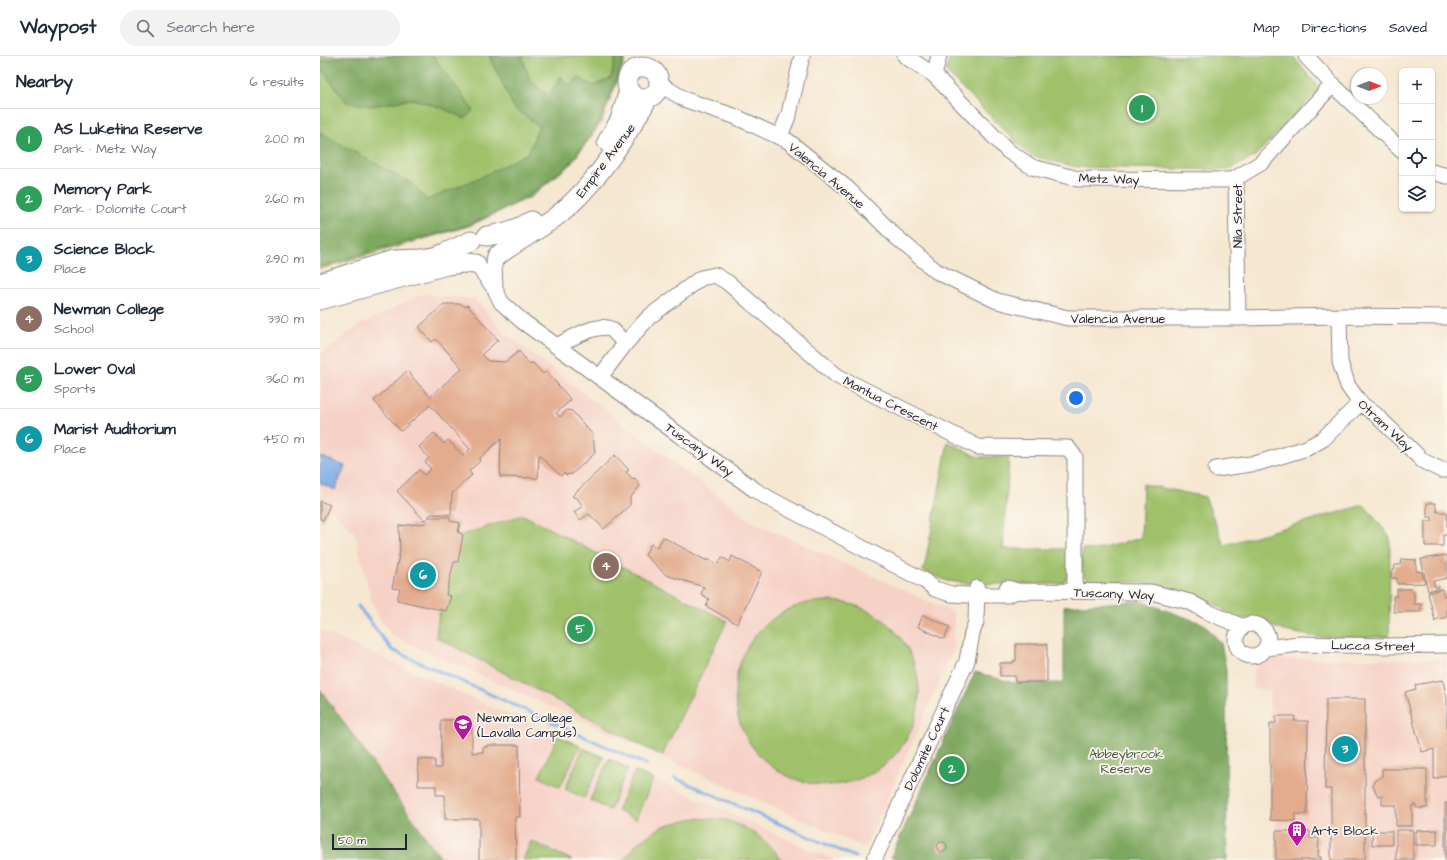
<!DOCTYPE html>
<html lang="en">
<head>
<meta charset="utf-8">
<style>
	body { margin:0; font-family:"Architects Daughter",sans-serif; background:#f2f2f3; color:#1f2937 }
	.controls { position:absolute; right:12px; top:12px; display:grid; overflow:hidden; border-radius:6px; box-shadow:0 1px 3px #0004 }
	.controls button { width:36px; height:36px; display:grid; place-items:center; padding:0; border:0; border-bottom:1px solid #e0e1e3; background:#fff; color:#1f2937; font:20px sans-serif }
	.compass { position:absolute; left:1031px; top:12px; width:36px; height:36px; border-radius:50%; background:#fff; box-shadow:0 1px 3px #0004; rotate:90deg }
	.scale { position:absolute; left:12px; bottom:10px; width:75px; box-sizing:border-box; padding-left:4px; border:2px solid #22223b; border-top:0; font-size:11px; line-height:14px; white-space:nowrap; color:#22223b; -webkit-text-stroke:3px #fbf7ec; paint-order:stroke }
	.you { position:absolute; left:756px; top:342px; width:14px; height:14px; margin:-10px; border:3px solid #fff; border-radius:50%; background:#1a73e8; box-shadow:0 0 0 6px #1a73e833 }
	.badge { display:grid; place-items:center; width:26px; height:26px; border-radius:50%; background:#b5179e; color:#fff; font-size:13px; font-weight:700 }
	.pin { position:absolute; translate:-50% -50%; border:2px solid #fff; box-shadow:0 1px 4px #0006 }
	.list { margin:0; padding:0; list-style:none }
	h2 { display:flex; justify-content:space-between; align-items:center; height:52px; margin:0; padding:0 16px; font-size:17px }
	h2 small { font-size:13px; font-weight:400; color:#747a83 }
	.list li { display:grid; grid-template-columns:26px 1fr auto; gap:12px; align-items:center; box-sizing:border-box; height:60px; padding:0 16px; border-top:1px solid #e0e1e3 }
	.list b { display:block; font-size:15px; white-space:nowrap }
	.list p { margin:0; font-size:13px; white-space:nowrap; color:#747a83 }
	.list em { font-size:13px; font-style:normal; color:#747a83 }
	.icon { flex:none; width:22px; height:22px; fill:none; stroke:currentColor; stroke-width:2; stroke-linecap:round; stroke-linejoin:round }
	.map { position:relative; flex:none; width:1127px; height:804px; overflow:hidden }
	header { display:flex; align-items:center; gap:24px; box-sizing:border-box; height:56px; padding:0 20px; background:#fff; border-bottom:1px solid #e0e1e3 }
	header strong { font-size:19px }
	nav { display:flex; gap:22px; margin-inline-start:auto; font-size:14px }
	.search { width:280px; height:36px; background:#f2f2f3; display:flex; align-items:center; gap:10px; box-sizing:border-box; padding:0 14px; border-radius:22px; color:#747a83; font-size:15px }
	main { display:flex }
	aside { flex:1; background:#fff }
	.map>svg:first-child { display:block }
	.built { fill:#f6d1c6 }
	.green { fill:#9ec16a; stroke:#607252 }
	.forest { fill:#7ea75e; stroke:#50644c }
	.water { fill:#7dace7; stroke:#506791 }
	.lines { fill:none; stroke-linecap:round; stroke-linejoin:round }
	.stream { stroke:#7dace7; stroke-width:3 }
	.building { fill:#e3ac8e }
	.minor-casing { stroke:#8c8486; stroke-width:17 }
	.major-casing { stroke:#8c8486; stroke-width:21 }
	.minor { stroke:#fff; stroke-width:15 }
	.major { stroke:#fff; stroke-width:19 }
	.labels { text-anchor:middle; stroke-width:3.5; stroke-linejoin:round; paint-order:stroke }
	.street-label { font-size:13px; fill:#22223b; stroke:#fbf7ec }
	.poi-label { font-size:13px; fill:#22223b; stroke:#fbf7ec; text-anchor:start }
	.park-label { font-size:13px; fill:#4d5a4b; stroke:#fbf7ec }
</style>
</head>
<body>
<header>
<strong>Waypost</strong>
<div class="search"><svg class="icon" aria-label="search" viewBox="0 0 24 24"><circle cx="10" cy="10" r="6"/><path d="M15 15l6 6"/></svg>Search here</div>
<nav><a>Map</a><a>Directions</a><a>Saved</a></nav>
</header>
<main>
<aside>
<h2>Nearby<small>6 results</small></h2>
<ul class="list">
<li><span class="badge" style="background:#2e9e5b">1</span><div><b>AS Luketina Reserve</b><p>Park · Metz Way</p></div><em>200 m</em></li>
<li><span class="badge" style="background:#2e9e5b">2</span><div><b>Memory Park</b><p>Park · Dolomite Court</p></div><em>260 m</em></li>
<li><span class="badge" style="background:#0f9aa8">3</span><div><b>Science Block</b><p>Place</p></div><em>290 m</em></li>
<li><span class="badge" style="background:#8d6e63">4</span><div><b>Newman College</b><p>School</p></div><em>330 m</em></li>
<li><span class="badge" style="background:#2e9e5b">5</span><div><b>Lower Oval</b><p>Sports</p></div><em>360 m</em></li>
<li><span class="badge" style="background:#0f9aa8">6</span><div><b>Marist Auditorium</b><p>Place</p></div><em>450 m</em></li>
</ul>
</aside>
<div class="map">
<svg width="1127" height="804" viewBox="0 0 1127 804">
	<rect width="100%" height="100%" fill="#fbf7ec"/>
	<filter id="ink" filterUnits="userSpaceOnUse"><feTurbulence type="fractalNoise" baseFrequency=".025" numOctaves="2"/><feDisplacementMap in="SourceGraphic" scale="8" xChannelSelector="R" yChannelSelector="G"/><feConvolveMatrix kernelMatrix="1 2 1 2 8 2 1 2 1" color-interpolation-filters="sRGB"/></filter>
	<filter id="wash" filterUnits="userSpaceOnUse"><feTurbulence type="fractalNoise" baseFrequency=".012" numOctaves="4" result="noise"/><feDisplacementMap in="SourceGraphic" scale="16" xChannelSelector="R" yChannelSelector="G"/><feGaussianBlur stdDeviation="0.9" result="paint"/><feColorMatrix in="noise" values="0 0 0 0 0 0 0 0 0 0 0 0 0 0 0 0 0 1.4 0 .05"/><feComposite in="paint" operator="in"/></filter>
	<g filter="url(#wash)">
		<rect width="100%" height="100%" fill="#f5e7d0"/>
		<path class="built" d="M 103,238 L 155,243 L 186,278 L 431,465 L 634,557 L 634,593 L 545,792 L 73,580 L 60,564 L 51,543 L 35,477 L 10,452 L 0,472 L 0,299 L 40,269 Z
			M 0,574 L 514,804 L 122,804 L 0,633 Z
			M 958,603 L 1127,603 L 1127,804 L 956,804 L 956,765 L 950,764 L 950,634 L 933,633 L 933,618 L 935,612 L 943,606 Z"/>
		<path class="green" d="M 0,0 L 307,0 L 281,67 L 251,108 L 211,141 L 149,170 L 0,213 Z
			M 630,0 L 973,0 L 1000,33 L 935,100 L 909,114 L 756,111 L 709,99 L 626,16 Z
			M 628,386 L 658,401 L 689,401 L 683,493 L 749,493 C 749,505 753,526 737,528 L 654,528 L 627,525 L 603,515 L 605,508 Z
			M 823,428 L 885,441 L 904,489 L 1044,449 L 1070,481 L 1069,581 L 998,581 L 969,576 L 956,572 L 934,562 L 918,563 L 909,559 L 900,551 L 865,535 L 817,526 L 768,526 C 760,516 762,505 762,493 L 775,494 L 821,482 Z
			M 203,459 L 407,565 L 342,700 L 116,581 L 118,564 L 136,481 Z
			M415 637a92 92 0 1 1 184 0a92 92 0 1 1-184 0Z
			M 238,680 L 260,690 L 240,731 L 219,721 Z
			M 263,692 L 284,701 L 264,742 L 245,733 Z
			M 289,703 L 308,712 L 290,754 L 270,744 Z
			M 315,715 L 333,723 L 316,763 L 297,755 Z
			M 374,762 C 384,763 396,762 406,764 C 426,770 451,786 461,804 L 304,804 L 317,787 L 343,770 Z
			M 211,785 L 252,804 L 203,804 Z"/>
		<path class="forest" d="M 22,0 L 113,0 L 153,54 L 145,63 L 122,52 L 92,43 L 51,50 L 26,46 L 0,11 L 0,5 L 10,4 Z
			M 169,0 L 202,0 L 210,25 L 229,41 L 241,20 L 244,27 L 252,28 L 258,21 L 273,30 L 291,22 L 296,0 L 305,0 L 280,65 L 250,107 L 210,139 L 149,169 L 55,194 L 0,211 L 0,76 L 45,102 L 91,127 L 107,144 L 163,120 L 208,97 L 219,70 L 194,52 Z
			M 820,545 L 884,568 L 901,587 L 906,613 L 907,804 L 578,804 L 571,801 L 655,616 L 694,627 L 744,627 L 744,550 Z
			M 0,633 L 122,804 L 0,804 Z"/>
		<path class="water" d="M 0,400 L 25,410 L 15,434 L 0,427 Z"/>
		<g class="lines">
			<path class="stream" d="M 38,550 L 72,594 L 327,709
				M 355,722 L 535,801"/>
		</g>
		<g id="blocks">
			<path class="building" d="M 124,248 L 141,248 L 145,251 L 147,249 L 178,284 L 162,298 L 168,305 L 185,306 L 199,295 L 209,308 L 213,307 L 223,318 L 226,315 L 251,344 L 236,357 L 240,361 L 247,354 L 252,355 L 273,379 L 275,397 L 252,418 L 246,419 L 244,417 L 241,420 L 219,399 L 218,422 L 180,421 L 181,383 L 159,403 L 160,405 L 149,415 L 152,419 L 132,437 L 131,459 L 111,458 L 108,461 L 130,461 L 130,465 L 140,467 L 138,476 L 143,479 L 138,506 L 134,506 L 126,539 L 131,540 L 126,555 L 77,544 L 80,533 L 72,532 L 80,495 L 79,470 L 107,467 L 106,463 L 104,464 L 77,435 L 99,414 L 105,419 L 111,413 L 105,406 L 109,402 L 99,391 L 114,377 L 124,388 L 128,384 L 143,400 L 150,393 L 110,349 L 81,375 L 54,345 L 87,315 L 110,341 L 142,312 L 116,283 L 112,286 L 99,271 Z
				M 295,399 L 309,414 L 306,416 L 313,423 L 315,422 L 320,430 L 310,442 L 310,449 L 284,473 L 269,458 L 260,464 L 254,456 L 263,450 L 256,441 L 255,442 L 252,440 Z
				M 0,445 L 10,449 L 3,464 L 0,463 Z
				M 1107,447 L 1115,447 L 1117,456 L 1127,456 L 1127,479 L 1123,479 L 1123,490 L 1105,490 L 1105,465 L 1112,465 L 1112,461 L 1107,461 Z
				M 343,481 L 387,505 L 387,503 L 398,508 L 402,501 L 410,506 L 412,500 L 442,516 L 417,568 L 386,550 L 389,543 L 381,538 L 384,531 L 346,519 L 325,499 L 331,488 L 337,492 Z
				M 1127,499 L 1127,522 L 1113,525 L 1115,531 L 1119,530 L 1119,532 L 1108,535 L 1101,503 Z
				M 1081,503 L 1096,504 L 1096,515 L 1102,516 L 1105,527 L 1077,528 L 1077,522 L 1071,522 L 1072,514 L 1074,514 L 1075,509 L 1080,509 Z
				M 1077,533 L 1091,533 L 1094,537 L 1094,546 L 1093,548 L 1101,548 L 1101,556 L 1074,556 L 1073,540 L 1077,540 Z
				M 1122,533 L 1124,540 L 1127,539 L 1127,560 L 1124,562 L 1117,563 L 1115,565 L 1108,537 Z
				M 603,559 L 630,571 L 624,583 L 598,571 Z
				M 696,588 L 727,588 L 727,626 L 695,626 L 695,620 L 680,620 L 680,607 L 693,607 L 693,605 L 696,605 Z
				M 1123,624 L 1127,643 L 1127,719 L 1114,723 L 1114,693 L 1102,696 L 1085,636 L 1096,633 L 1095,629 Z
				M 1006,643 L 1045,643 L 1045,804 L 1011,804 L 1011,733 L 1005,733 Z
				M 956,660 L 975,660 L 974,665 L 988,665 L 987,758 L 975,758 L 975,765 L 950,764 L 950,667 L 956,667 Z
				M 121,664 L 143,664 L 145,668 L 152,668 L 152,697 L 163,696 L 163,691 L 167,691 L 167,689 L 199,689 L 200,761 L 195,761 L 196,804 L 159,804 L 159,763 L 125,763 L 125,739 L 116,739 L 116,730 L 98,730 L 98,703 L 115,704 L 115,712 L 121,712 Z
				M 1062,713 L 1107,713 L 1107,752 L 1096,752 L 1096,749 L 1092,749 L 1092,770 L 1076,770 L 1076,749 L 1062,749 L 1062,740 L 1058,740 L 1053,730 L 1054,725 L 1062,721 Z
				M 1125,747 L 1127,747 L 1127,804 L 1125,804 Z
				M 1076,774 L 1093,774 L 1093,804 L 1076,804 Z
				M 1117,774 L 1117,789 L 1096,789 L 1096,775 Z
				M 956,775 L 990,775 L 990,782 L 999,782 L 998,801 L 1001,801 L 1001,804 L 956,804 Z
				M 1052,775 L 1072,775 L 1072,789 L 1052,789 Z
				M617 791a5 5 0 1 1 10 0a5 5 0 1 1-10 0Z"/>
		</g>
	</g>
	<g filter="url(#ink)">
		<use href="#blocks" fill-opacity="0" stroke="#8c8486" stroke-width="1"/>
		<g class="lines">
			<defs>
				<path id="minor" d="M 585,0 L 614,19 L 688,95 L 712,111 L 758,123 L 910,124 L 916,122
					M 986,0 L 1017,33 L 1082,95
					M 614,19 L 619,0
					M 339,26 L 349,34 L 366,44 L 414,60 L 468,85 L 528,133 L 575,180 L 616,215 L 677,245 L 748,262 L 918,262 L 1019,260 L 1127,261
					M 460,80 L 469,58 L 482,0
					M 1112,116 L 1127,120
					M 174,204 L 175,233
					M 157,209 L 175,233 L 181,246 L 202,265 L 435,434 L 450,443 L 605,525 L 615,533 L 631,538 L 647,539 L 687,539 L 697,535
					M 1019,260 L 1020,306 L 1028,330 L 1040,347 L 1055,358 L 1103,405 L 1121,414 L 1127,414
					M 918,262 L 916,122 L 941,107 L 1013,28
					M 237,290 C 250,283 279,265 292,274 C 297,278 301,284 305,288
					M 280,321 L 305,288 L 329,261 L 381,222 L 395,219 L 407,226 L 517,320 L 658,391 L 748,392 L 755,401 L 755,535
					M 896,413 L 938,407 L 987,392 L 1003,383 L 1040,347
					M 687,532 L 697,535 L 831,536 L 870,546 L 888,556 L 923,571
					M916 584a16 16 0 1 1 32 0a16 16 0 1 1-32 0Z
					M 946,592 L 980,588 L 1065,590 L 1127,589
					M 554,804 L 647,605 L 652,577 L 656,566 L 657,532"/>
				<path id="major" d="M307 27a16 16 0 1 1 32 0a16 16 0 1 1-32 0Z
					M 287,86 L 300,64 L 307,41 L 311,37
					M 167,180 C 183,178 197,174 211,165
					M 177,200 C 197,185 219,174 238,159 C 274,131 306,81 328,42
					M 0,227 L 73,204 L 102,203 L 115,201 L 125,197 L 151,185
					M 0,244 L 127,209 L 141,207 L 156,208"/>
			</defs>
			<use href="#minor" class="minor-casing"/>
			<use href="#major" class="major-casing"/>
			<use href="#minor" class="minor"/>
			<use href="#major" class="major"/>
		</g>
	</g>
	<defs>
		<symbol id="school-pin" viewBox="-11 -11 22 30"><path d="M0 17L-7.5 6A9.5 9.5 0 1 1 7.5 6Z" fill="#b5179e" stroke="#fbf7ec"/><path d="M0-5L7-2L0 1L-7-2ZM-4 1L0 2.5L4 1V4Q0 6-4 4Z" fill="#fff"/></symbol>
		<symbol id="building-pin" viewBox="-11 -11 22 30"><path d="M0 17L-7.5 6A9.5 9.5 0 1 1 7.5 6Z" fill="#b5179e" stroke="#fbf7ec"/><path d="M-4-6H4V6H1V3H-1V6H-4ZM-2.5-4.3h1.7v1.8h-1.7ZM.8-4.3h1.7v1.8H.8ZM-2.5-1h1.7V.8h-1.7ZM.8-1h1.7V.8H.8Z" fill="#fff"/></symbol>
	</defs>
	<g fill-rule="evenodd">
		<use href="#school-pin" x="132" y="657" width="22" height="30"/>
		<use href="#building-pin" x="966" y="763" width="22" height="30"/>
	</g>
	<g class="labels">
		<g class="street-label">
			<text transform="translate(285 104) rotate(-53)" y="5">Empire Avenue</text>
			<text transform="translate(507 119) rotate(40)" y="5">Valencia Avenue</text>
			<text transform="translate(789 122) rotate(2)" y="5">Metz Way</text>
			<text transform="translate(917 160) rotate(-90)" y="5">Nila Street</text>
			<text x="798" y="267">Valencia Avenue</text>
			<text transform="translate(571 347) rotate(27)" y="5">Mantua Crescent</text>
			<text transform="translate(1066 369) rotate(43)" y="5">Otram Way</text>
			<text transform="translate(380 393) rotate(36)" y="5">Tuscany Way</text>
			<text transform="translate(794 537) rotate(2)" y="5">Tuscany Way</text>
			<text transform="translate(1053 589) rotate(1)" y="5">Lucca Street</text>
			<text transform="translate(606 692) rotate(-65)" y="5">Dolomite Court</text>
		</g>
		<g class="poi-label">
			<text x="157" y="666">Newman College<tspan x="157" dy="15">(Lavalla Campus)</tspan></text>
			<text x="991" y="779">Arts Block</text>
		</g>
		<g class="park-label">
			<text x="806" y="702">Abbeybrook<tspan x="806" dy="15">Reserve</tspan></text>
		</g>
	</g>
</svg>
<div class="controls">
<button>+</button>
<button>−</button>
<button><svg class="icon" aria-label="locate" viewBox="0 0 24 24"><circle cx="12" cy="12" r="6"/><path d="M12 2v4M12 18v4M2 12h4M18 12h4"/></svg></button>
<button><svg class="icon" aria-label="layers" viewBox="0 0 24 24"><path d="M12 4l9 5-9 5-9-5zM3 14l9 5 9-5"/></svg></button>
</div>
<svg class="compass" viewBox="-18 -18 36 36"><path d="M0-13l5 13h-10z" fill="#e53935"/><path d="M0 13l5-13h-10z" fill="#747a83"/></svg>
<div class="scale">50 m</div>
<div class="you"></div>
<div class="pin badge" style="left:822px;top:52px;background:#2e9e5b">1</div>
<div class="pin badge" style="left:632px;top:713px;background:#2e9e5b">2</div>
<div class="pin badge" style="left:1025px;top:693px;background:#0f9aa8">3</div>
<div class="pin badge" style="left:286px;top:510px;background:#8d6e63">4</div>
<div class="pin badge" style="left:260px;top:573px;background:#2e9e5b">5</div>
<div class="pin badge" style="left:103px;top:519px;background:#0f9aa8">6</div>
</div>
</main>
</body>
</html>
